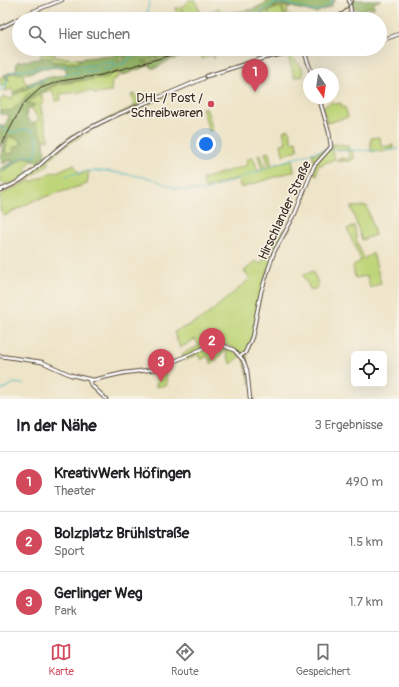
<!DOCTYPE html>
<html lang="de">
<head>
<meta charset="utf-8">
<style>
	body { margin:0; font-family:Pangolin,sans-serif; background:#f6f6f6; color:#202124 }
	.controls { position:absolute; right:12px; bottom:12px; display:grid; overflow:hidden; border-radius:6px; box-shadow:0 4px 16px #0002 }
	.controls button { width:36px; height:36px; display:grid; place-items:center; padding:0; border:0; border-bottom:1px solid #e0e0e0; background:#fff; color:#202124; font:20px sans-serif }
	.compass { position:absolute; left:303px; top:68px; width:36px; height:36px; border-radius:50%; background:#fff; box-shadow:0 4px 16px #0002; rotate:167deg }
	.you { position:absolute; left:206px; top:144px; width:14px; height:14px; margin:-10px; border:3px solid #fff; border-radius:50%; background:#1a73e8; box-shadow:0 0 0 6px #1a73e833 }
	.badge { display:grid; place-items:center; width:26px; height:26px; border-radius:50%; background:#d1495b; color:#fff; font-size:13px; font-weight:700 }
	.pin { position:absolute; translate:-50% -33px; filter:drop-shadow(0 1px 2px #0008) }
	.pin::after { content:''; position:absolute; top:21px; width:14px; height:12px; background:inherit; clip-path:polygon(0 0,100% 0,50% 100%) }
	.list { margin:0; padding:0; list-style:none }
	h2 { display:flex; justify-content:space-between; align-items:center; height:52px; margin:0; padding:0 16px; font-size:17px }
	h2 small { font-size:13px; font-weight:400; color:#757577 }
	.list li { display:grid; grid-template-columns:26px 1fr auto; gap:12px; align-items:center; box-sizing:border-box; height:60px; padding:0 16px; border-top:1px solid #e0e0e0 }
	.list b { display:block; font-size:15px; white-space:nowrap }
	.list p { margin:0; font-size:13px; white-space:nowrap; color:#757577 }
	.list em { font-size:13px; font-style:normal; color:#757577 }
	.icon { flex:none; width:22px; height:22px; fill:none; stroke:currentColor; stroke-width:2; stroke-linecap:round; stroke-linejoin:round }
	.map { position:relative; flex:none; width:399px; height:399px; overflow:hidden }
	.search { position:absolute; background:#fff; box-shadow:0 4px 16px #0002; left:12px; right:12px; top:12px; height:44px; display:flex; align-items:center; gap:10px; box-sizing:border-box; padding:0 14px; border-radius:22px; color:#757577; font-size:15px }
	.sheet { height:232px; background:#fff }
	nav { display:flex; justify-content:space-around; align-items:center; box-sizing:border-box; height:56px; border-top:1px solid #e0e0e0; background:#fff; font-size:11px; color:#757577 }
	nav a { display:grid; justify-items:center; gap:2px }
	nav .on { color:#d1495b }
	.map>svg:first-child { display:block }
	.green { fill:#bfd579; stroke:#7d804c }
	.forest { fill:#97b669; stroke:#697044; fill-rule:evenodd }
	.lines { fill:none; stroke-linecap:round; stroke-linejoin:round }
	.stream { stroke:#49b6c5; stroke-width:1 }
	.secondary-casing { stroke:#564637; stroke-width:4.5 }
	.secondary { stroke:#fff; stroke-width:2.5 }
	.rail { stroke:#3b2a1e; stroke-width:1 }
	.poi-dot { fill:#d1495b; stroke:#f7f3e8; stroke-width:1.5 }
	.labels { text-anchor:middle; stroke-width:3; stroke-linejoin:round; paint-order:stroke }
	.poi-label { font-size:13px; fill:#3b2a1e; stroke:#f7f3e8; text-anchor:end }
	.street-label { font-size:13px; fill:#3b2a1e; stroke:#f7f3e8 }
</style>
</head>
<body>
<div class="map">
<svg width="399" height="399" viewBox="0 0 399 399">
	<rect width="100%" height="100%" fill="#f7f3e8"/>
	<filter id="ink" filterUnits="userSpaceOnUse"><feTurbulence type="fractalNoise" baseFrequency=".025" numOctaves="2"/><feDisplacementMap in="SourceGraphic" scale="8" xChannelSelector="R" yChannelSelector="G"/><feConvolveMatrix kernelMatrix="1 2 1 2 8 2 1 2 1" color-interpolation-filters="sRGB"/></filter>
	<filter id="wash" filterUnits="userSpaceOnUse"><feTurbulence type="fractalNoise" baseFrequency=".012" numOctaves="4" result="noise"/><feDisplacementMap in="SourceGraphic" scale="16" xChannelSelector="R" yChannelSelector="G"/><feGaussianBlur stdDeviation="0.9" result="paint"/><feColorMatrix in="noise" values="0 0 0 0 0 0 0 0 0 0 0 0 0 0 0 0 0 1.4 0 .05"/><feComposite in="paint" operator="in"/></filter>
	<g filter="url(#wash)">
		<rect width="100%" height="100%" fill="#eee4c7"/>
		<path class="green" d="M 189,0 L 195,0 L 202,15 L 219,8 L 222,14 L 210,19 L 185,19 L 182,9 L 181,13 L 177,15 L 175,8 L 181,8 Z
			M 279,4 L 290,6 L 290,8 L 286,6 L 288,13 L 284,14 L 282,8 L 285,6 L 280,6 L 268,11 L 270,19 L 254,19 Z
			M 281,7 L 284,15 L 303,19 L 271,19 L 268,11 Z
			M 187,49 L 194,49 L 144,64 L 143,61 Z
			M 225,49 L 242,49 L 214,55 L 215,58 L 214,59 L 212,55 L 202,59 L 201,55 L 206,54 L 205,51 L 207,50 L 208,53 Z
			M 55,52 L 54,57 L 79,59 L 79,63 L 52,62 L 41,58 L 41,54 Z
			M 290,55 L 302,67 L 303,76 L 294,77 L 288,56 Z
			M 26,70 L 30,73 L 26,73 L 23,76 L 24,81 L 28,84 L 13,93 L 12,89 L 6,91 L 4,84 L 1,86 L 0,78 L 4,75 L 9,80 L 7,76 L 9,74 Z
			M 117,72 L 119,77 L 112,80 L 111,92 L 94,94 L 92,91 L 60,94 L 61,100 L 56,101 L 52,90 L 41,93 L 44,103 L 40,105 L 49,140 L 44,140 L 34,122 L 39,120 L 31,107 L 35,105 L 26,103 L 41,92 L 58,84 L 99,78 Z
			M 43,81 L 43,84 L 36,88 L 11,111 L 0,111 L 0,100 L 4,97 L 12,99 L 13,95 Z
			M 135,94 L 139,104 L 135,106 L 168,94 L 168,96 C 127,114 82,129 48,161 L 49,164 L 29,178 L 27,176 L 68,138 L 135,106 L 131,95 Z
			M 332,102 L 336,104 L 341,103 L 342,107 L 345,107 L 348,117 L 327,123 L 323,107 Z
			M 206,107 L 213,130 L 209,131 L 202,108 Z
			M 289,129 L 292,142 L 296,141 L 298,150 L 283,155 L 281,144 L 286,143 L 283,131 Z
			M 8,136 L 19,139 L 22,144 L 14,152 L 7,155 L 5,151 Z
			M 379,137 L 382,147 L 393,145 L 393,149 L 382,152 L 371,151 L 371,138 Z
			M 332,144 L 349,145 L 348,151 L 352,151 L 355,158 L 351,161 L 336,161 L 341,158 L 350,159 L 348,151 L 332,149 Z
			M 331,149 L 335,159 L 318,166 L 317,175 L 311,172 L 315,164 L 312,154 Z
			M 269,152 L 272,166 L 292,159 L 294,171 L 241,188 L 238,178 L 205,189 L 202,179 L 247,165 L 246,160 L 253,157 L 258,171 L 262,170 L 258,155 L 261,154 L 265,168 L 269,167 L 265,153 Z
			M 27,156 L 33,160 L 25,168 L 29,174 L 10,185 L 8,183 L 0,184 L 0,173 Z
			M 74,164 L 79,175 L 89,171 L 87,184 L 35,200 L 4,216 L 0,210 L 0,195 L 30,180 L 31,182 L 53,172 L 54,173 Z
			M 367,206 L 375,235 L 362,240 L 351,207 Z
			M 290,226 L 292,229 L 284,234 L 274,251 L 270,243 L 284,229 Z
			M 354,226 L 357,242 L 364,259 L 373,253 L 381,283 L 370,288 L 367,276 L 355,278 L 353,266 L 361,260 L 347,229 Z
			M 274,251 L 261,291 L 255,328 L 247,354 L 250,384 L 243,355 L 240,355 C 237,348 228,345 221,344 L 222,347 L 227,349 L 212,364 L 210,362 L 213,358 L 209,360 L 207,356 L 201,360 L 198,354 L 186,360 L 182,354 L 199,346 L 195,339 L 180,348 L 174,332 L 202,319 L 250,279 L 244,271 L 256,261 L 259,264 Z
			M 313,271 L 319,286 L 311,291 L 303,275 Z
			M 229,348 L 240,357 L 231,364 L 226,354 Z
			M 166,374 L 167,385 L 156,387 L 157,378 Z"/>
		<path class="forest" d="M 268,0 L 336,0 L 332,3 L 332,6 L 316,13 L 279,4 L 254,19 L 210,19 C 227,8 253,16 268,0 Z
			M 355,0 L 381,0 L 374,3 L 374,8 L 366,8 L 362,10 L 362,17 L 366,19 L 358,18 L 355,15 L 359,15 L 358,10 L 351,6 Z
			M 124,49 L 128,49 L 128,53 L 118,60 L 119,62 L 134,49 L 187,49 L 143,61 L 144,63 L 182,53 L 183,57 L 169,60 L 156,68 L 151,68 L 150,65 L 121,76 L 119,71 L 111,74 L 106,79 L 102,79 L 102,76 C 96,81 69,80 59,83 C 47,87 37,95 27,103 L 35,105 L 27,110 L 26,117 L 32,123 L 35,123 L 44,140 L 45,157 L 43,157 L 38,164 L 33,159 L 23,157 L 0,173 L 0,169 L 14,161 L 13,159 L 2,164 C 0,153 2,146 7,136 L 0,146 L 0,125 L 5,128 L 9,115 L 0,114 L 0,111 L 11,111 L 29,93 L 43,84 L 42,82 L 14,95 L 13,93 L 28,84 L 41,79 L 67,74 L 65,67 L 42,68 L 30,73 L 26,70 L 21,74 L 12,72 L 7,76 L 9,80 L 7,82 L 4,75 L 16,70 L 17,62 L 51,57 L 52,62 L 79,63 L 79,59 L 107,55 L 108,57 L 123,52 ZM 8,136 L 19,139 L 22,144 L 13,148 L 14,152 L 7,155 L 5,151 Z"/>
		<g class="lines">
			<path class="stream" d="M 145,19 L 150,1
				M 253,19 C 262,14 265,6 275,4 C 297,0 316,24 333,0
				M 135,51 L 136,49
				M 64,74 L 109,69 L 117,66
				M 28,86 L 45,79
				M 0,87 L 4,85 L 6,88 L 7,75 L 10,72 L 31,69 L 44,66 L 79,67 L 114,62 L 117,66 L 126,62 L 132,55 L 143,55 L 154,49
				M 0,90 L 2,90 L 5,92
				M 0,126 C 15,140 19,125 33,131 L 38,143 L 35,157 L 24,156 L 0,172
				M 332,149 L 375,151
				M 392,150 L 399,149
				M 376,151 L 391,150
				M 272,165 L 329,148
				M 86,171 L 89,171
				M 90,171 L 103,171
				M 105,171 L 119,173
				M 120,173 L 154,179
				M 66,176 L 83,172
				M 239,178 L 271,167
				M 156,180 L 164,184
				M 165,184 L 176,189
				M 177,189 L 187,190
				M 188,190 L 203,191 L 237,179
				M 0,391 L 14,383 L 23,384"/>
		</g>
	</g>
	<g filter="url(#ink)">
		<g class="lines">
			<defs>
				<path id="secondary" d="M 346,19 L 351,12 L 349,0
					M 0,28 L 34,11 L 62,0
					M 380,41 L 399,34
					M 304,51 L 312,74
					M 207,76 L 264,58 L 308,49
					M 0,190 C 32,179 45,156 71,139 C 110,114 162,98 204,78
					M 0,356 L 42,362 L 71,375 L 93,380 L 124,373 L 157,369 L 204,348 L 222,345 L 234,350 L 243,360 L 247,370 L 250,399
					M 240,356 L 245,353 L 252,337 L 261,292 L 274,252 L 294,216 L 314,166 L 331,147 L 329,132 L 319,98
					M 89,380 L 91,385 L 106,399"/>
			</defs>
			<use href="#secondary" class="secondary-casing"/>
			<use href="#secondary" class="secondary"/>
			<path class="rail" d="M 329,19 L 343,12 L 354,0
				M 0,148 L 23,104 L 41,88 L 60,81 L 101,75 L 193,49"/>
		</g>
	</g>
	<circle class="poi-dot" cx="211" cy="104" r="4"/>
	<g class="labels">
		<g class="poi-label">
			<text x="203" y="102">DHL / Post /<tspan x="203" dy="15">Schreibwaren</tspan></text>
		</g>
		<g class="street-label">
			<text transform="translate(284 210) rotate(-65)" y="5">Hirschlander Straße</text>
		</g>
	</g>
</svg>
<div class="controls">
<button><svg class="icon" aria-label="locate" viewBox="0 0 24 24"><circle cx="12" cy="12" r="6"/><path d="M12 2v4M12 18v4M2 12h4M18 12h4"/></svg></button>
</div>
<svg class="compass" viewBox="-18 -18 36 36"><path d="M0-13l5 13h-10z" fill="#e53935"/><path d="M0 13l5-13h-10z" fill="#757577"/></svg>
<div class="you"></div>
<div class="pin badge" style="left:255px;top:92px">1</div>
<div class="pin badge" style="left:212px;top:361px">2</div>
<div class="pin badge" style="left:161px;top:382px">3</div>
<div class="search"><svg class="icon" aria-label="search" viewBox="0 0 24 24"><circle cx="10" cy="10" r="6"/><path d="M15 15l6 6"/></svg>Hier suchen</div>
</div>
<section class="sheet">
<h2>In der Nähe<small>3 Ergebnisse</small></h2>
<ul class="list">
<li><span class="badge">1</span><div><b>KreativWerk Höfingen</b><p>Theater</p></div><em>490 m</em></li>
<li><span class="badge">2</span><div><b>Bolzplatz Brühlstraße</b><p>Sport</p></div><em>1.5 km</em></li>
<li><span class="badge">3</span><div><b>Gerlinger Weg</b><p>Park</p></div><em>1.7 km</em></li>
</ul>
</section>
<nav>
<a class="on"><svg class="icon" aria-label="map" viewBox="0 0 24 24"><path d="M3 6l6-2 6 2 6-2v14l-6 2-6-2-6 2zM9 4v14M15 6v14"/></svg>Karte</a>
<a><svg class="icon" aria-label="directions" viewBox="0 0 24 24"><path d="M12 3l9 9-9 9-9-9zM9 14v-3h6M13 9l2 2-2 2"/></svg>Route</a>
<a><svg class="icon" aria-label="saved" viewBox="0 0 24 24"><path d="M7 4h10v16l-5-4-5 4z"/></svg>Gespeichert</a>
</nav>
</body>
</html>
